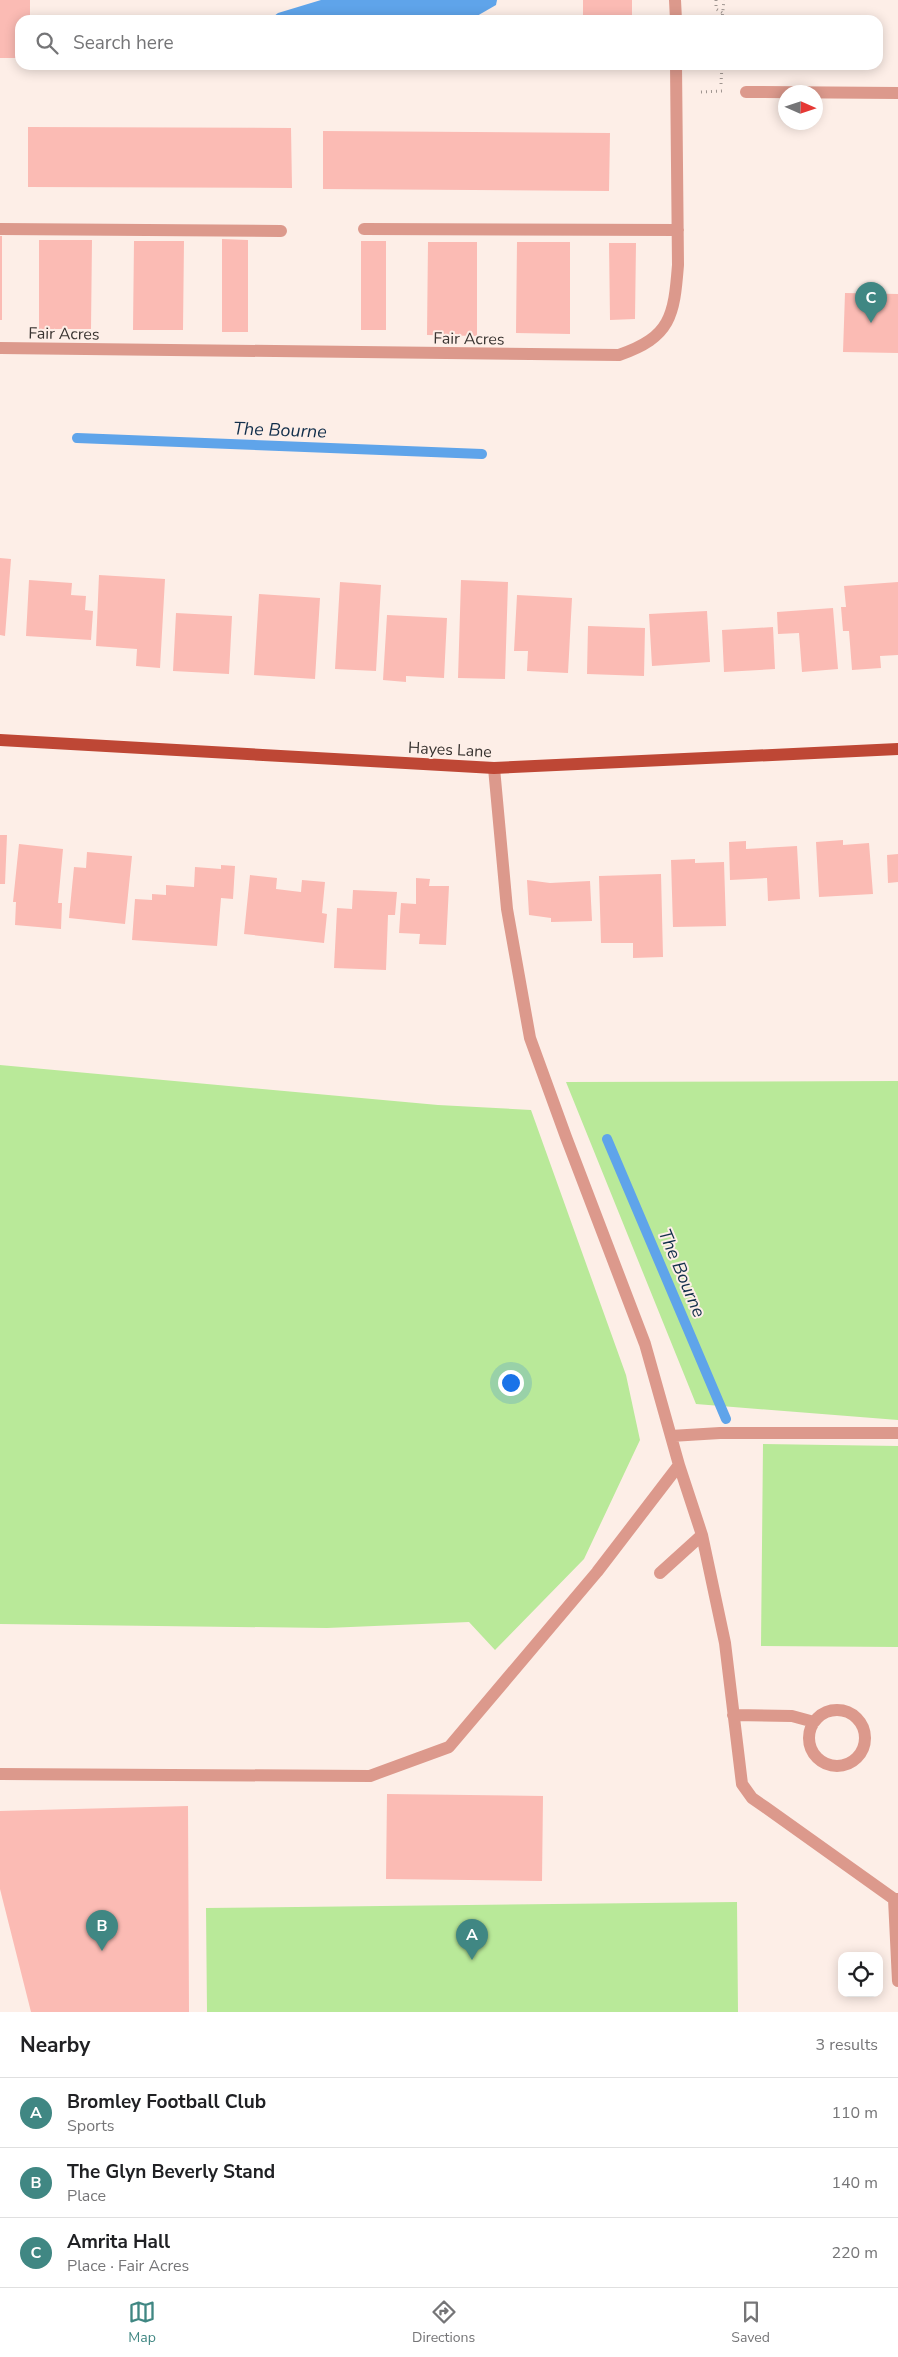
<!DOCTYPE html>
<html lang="en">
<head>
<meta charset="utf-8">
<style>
	body { margin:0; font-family:"Nunito Sans",sans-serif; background:#f6f6f6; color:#202124 }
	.controls { position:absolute; right:15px; bottom:15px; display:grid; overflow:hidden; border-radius:10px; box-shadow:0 2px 12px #0003 }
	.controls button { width:45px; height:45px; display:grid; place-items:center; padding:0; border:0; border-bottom:1px solid #e0e0e0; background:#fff; color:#202124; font:25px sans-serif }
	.compass { position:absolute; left:778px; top:85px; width:45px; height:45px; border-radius:50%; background:#fff; box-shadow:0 2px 12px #0003; rotate:93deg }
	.you { position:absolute; left:510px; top:1382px; width:18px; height:18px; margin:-12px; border:4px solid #fff; border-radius:50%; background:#1a73e8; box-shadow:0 0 0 8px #1a73e833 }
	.badge { display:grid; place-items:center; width:32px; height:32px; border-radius:50%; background:#408783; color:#fff; font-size:16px; font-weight:700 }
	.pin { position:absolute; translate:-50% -41px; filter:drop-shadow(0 1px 2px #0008) }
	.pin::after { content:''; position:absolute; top:26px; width:18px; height:15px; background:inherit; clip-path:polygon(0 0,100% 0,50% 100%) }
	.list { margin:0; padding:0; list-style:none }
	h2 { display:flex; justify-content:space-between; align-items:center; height:65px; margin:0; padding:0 20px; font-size:21px }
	h2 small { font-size:16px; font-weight:400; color:#757577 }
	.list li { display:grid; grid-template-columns:32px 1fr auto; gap:15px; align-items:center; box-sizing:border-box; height:70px; padding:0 20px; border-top:1px solid #e0e0e0 }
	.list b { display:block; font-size:19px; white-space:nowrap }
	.list p { margin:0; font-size:16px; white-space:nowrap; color:#757577 }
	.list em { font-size:16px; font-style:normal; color:#757577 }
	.icon { flex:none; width:28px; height:28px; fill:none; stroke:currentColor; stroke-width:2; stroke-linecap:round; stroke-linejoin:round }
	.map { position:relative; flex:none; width:898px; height:2012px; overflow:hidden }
	.search { position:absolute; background:#fff; box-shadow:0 2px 12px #0003; left:15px; right:15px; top:15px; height:55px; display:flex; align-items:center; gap:12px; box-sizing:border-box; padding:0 18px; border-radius:15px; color:#757577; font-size:19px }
	.sheet { height:275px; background:#fff }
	nav { display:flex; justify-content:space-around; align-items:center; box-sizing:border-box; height:70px; border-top:1px solid #e0e0e0; background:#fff; font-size:14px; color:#757577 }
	nav a { display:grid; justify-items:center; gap:2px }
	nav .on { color:#408783 }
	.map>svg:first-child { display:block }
	.green { fill:#b9e999 }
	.water { fill:#5fa4ea }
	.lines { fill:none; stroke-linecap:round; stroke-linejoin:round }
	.stream { stroke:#5fa4ea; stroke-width:10 }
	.building { fill:#fbbbb4 }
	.path { stroke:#9f9590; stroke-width:3; stroke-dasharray:1 4; stroke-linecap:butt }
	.minor { stroke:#dc998c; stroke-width:12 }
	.major { stroke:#be4735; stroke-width:12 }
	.labels { text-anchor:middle; stroke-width:4; stroke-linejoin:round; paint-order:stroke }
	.street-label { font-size:16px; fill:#393431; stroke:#fdeee7 }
	.water-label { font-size:18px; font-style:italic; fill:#122f4b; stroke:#fdeee7 }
</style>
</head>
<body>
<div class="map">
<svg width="898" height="2012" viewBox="0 0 898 2012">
	<rect width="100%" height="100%" fill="#fdeee7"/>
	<path class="green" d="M 0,1065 L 438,1105 L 531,1110 L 626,1375 L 640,1440 L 584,1559 L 495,1650 L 469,1622 L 327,1628 L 0,1624 Z
		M 898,1081 L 898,1420 L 696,1404 L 566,1082 Z
		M 763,1444 L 898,1446 L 898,1647 L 761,1646 Z
		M 737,1902 L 738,2012 L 207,2012 L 206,1908 Z"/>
	<path class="water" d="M 321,0 L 497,0 L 496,5 L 470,20 L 269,20 L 278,13 Z"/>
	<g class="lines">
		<path class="stream" d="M 77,438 L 482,454
			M 607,1139 L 726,1419"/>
	</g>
	<path class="building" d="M 0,0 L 30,0 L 30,20 L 20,20 L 20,58 L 0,58 Z
		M 583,0 L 632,0 L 632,20 L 583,20 Z
		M 28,127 L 291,128 L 292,188 L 28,187 Z
		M 323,131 L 610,133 L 609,191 L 323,189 Z
		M 0,236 L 2,236 L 2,320 L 0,320 Z
		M 222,239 L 248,240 L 248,332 L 222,332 Z
		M 39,240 L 92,240 L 91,329 L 39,329 Z
		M 134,241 L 184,241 L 183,330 L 133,330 Z
		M 361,241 L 386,241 L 386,330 L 361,330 Z
		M 428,242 L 477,242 L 477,336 L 427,335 Z
		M 517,242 L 570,242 L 570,334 L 516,333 Z
		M 609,243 L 636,243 L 635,319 L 610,320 Z
		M 845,293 L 898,294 L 898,353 L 843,352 Z
		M 0,558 L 11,559 L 5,636 L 0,635 Z
		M 99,575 L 165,579 L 160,668 L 136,666 L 137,649 L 96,646 Z
		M 29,580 L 72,583 L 71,595 L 86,596 L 85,610 L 93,611 L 91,640 L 26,636 Z
		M 461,580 L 508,582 L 505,679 L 458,678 Z
		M 340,582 L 381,585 L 376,671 L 335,669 Z
		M 898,582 L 898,655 L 880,656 L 881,668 L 852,670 L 849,631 L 843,631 L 841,607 L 846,607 L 844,586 Z
		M 259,594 L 320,598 L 315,679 L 254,675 Z
		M 517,595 L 572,598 L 568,673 L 527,671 L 528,651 L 514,651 Z
		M 833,608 L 838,669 L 802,672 L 799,633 L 778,634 L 777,612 Z
		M 707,611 L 710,662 L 652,666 L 649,614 Z
		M 176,613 L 232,616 L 229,674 L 173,671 Z
		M 387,615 L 447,618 L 444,678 L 406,676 L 406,682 L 383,680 Z
		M 588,626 L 645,628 L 644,676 L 587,674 Z
		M 773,627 L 775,669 L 724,672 L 722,630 Z
		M 0,835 L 7,835 L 5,884 L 0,884 Z
		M 843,840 L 843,845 L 869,843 L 873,894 L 819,897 L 816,842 Z
		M 746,841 L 746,849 L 797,846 L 800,899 L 768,901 L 767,878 L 730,880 L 729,842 Z
		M 19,844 L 63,849 L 58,903 L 62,903 L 61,929 L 15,925 L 16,902 L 13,902 Z
		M 87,852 L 132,856 L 125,924 L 69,918 L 74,867 L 86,868 Z
		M 898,854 L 898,882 L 888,883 L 887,855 Z
		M 695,859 L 695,863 L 724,862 L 726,926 L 673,927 L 671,860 Z
		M 221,865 L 235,866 L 233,899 L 221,898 L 217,946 L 132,940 L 135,899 L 152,900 L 152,894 L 166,895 L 166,885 L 194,887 L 195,867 L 221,869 Z
		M 661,874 L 663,957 L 633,958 L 633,943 L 601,943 L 599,876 Z
		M 250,875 L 277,878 L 276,889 L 301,892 L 302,880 L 325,882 L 322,913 L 327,914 L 324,943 L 244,934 Z
		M 416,878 L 430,879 L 429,886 L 449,886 L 446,945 L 419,944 L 420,934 L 399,933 L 401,903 L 416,904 Z
		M 527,880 L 550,883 L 590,881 L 592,921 L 551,922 L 551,918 L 529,915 Z
		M 353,890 L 397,892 L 395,915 L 388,915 L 386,970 L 334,968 L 337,908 L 352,909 Z
		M 387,1794 L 543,1796 L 542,1881 L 386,1879 Z
		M 188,1806 L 189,2012 L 31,2012 L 0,1889 L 0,1811 Z"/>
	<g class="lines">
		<path class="path" d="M 716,0 L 716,9 L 723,13
			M 722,20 L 724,0
			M 721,84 L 722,65
			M 701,92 L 722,91"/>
		<path class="minor" d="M 675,0 L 676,20
			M 746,92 L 898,93
			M 0,229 L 281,231
			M 364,229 L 678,230
			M 0,348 L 619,355 C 671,337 674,316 678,265 L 676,65
			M 494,768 L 507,909 L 530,1038 L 566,1137 L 645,1344 L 679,1465 L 702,1535 L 725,1643 L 742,1784 L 752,1798 L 765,1807 L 894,1899 L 898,1899
			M 671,1436 L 720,1433 L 898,1433
			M 660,1573 L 702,1535
			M809 1738a28 28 0 1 1 56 0a28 28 0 1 1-56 0Z
			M 733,1715 L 792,1716 L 814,1722
			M 0,1774 L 370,1776 L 449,1747 L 597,1572 L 679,1465
			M 894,1899 L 898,1981"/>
		<path class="major" d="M 0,740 L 494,768 L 898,749"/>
	</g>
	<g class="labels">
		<g class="street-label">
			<text transform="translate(64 333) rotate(1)" y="6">Fair Acres</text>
			<text transform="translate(469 338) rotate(1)" y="6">Fair Acres</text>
			<text transform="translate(450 749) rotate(3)" y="6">Hayes Lane</text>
		</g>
		<g class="water-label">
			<text transform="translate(280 430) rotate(2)" y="6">The Bourne</text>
			<text transform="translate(682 1273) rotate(67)" y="6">The Bourne</text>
		</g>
	</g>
</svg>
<div class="controls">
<button><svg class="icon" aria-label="locate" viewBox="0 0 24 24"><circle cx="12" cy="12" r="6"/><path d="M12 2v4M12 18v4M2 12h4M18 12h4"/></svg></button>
</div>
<svg class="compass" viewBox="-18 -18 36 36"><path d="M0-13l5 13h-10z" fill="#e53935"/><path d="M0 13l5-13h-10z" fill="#757577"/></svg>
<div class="you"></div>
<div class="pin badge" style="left:472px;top:1960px">A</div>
<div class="pin badge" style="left:102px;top:1951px">B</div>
<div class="pin badge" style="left:871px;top:323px">C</div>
<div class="search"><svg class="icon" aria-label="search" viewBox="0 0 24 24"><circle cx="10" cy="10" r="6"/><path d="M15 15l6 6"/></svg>Search here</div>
</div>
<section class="sheet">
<h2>Nearby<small>3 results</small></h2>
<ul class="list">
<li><span class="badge">A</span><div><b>Bromley Football Club</b><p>Sports</p></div><em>110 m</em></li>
<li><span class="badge">B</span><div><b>The Glyn Beverly Stand</b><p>Place</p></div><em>140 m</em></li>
<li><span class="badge">C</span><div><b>Amrita Hall</b><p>Place · Fair Acres</p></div><em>220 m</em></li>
</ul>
</section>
<nav>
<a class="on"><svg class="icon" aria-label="map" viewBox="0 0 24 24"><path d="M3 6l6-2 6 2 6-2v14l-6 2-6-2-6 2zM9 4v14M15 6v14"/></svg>Map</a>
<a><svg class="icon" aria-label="directions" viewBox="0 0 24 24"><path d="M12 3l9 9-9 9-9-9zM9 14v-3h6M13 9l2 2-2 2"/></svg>Directions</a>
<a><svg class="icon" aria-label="saved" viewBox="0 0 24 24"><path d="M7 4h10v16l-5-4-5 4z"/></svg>Saved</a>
</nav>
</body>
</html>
